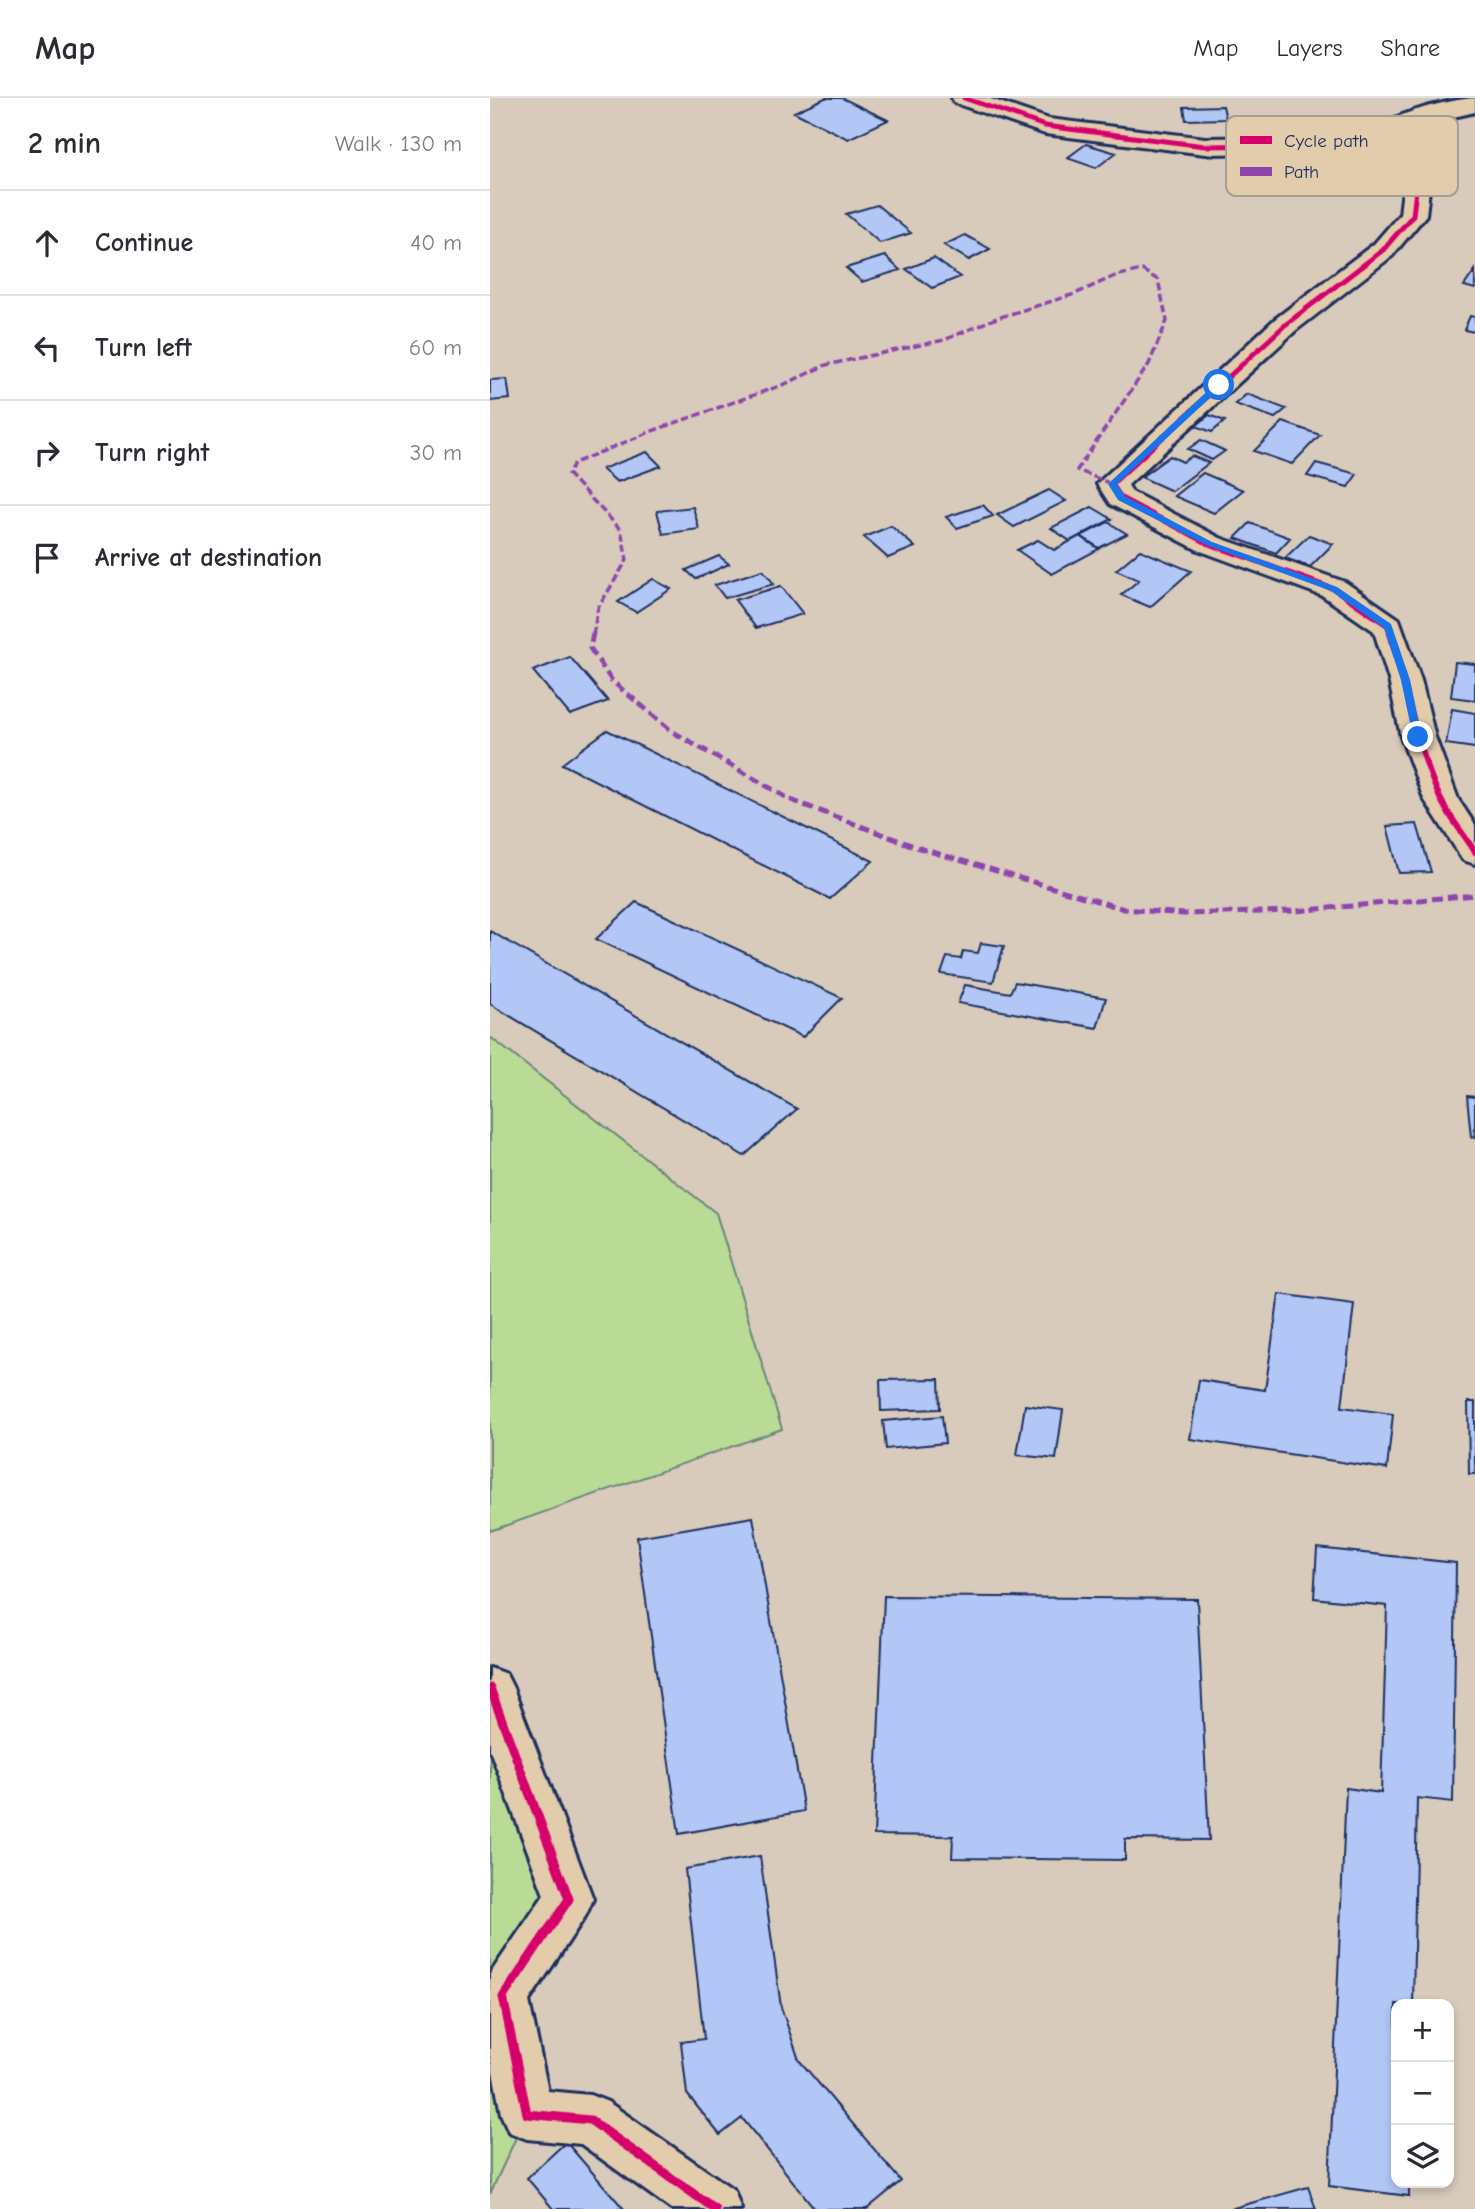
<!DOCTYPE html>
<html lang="en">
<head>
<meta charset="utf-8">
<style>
	body { margin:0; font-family:"Comic Neue",sans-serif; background:#f7f7f7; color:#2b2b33 }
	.controls { position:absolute; right:21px; bottom:21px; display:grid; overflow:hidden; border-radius:14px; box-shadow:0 4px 10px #0003 }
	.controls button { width:63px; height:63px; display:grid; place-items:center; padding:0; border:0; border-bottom:2px solid #e1e1e2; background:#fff; color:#2b2b33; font:35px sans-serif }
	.stop { position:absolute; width:21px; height:21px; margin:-16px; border:5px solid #1a73e8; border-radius:50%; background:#fff }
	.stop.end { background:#1a73e8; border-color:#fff; box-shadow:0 2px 7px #0008 }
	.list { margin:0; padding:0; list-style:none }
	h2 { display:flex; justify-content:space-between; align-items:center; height:91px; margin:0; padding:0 28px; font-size:30px }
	h2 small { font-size:23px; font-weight:400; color:#7c7c81 }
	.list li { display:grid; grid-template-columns:46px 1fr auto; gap:21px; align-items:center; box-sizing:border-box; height:105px; padding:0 28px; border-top:2px solid #e1e1e2 }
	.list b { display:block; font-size:26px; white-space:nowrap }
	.list em { font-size:23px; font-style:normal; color:#7c7c81 }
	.icon { flex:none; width:38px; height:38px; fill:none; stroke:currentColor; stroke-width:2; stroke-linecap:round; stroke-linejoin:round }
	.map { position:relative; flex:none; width:985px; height:2111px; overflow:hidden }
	header { display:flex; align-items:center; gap:42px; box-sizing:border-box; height:98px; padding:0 35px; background:#fff; border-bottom:2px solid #e1e1e2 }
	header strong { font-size:33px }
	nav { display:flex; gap:38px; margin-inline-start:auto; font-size:24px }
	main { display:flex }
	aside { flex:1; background:#fff }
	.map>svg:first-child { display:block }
	.green { fill:#b9db95; stroke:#6a857a; stroke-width:2 }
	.building { fill:#b2c7f6; stroke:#1b2f5e; stroke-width:2 }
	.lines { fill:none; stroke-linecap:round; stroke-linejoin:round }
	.street-casing { stroke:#1b2f5e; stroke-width:6 }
	.secondary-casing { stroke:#1b2f5e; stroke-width:6 }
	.street { fill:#e2ccac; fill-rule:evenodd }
	.secondary { fill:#e2ccac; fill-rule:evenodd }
	.quiet-far1 { stroke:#8e44ad; stroke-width:3.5; stroke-dasharray:8 3.5; stroke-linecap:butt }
	.quiet { stroke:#8e44ad; stroke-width:5; stroke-dasharray:10 5; stroke-linecap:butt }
	.cycleway-far2-casing { stroke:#e2ccac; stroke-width:9 }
	.cycleway-far1-casing { stroke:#e2ccac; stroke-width:10 }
	.cycleway-casing { stroke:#e2ccac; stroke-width:13 }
	.cycleway-far2 { stroke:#d6006c; stroke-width:5 }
	.cycleway-far1 { stroke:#d6006c; stroke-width:6 }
	.cycleway { stroke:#d6006c; stroke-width:9 }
	.route { fill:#1a73e8 }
	.key { fill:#e2ccac; stroke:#a69d95; stroke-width:2 }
	.key-label { font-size:19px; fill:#1b2f5e }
</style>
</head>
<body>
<header>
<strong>Map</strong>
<nav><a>Map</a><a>Layers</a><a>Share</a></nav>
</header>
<main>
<aside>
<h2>2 min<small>Walk · 130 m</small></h2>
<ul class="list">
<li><svg class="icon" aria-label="ahead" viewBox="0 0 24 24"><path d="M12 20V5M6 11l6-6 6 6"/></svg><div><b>Continue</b></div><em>40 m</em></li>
<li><svg class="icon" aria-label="left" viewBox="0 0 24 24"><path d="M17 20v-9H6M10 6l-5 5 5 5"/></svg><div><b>Turn left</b></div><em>60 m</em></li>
<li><svg class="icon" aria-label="right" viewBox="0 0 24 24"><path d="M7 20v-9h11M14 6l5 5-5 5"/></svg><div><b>Turn right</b></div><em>30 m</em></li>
<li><svg class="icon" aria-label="arrive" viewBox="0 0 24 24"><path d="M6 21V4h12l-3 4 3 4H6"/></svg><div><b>Arrive at destination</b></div></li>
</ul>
</aside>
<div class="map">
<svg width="985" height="2111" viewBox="0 0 985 2111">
	<rect width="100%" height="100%" fill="#d8cbbb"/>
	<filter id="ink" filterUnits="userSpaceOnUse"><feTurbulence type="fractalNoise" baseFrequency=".0143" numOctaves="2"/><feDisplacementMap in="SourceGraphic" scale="14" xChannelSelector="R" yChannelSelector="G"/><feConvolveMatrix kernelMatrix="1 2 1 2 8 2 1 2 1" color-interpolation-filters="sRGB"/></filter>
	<g filter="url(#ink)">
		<path class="green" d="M 0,939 L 226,1115 L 292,1331 L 0,1433 Z
			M 0,1590 L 79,1801 L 13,1899 L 37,2016 L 0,2096 Z"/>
		<path class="building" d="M 335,0 L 352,0 L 398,22 L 358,41 L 304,14 Z
			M 733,8 L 736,21 L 696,22 L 694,9 Z
			M 596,46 L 626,55 L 606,70 L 577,60 Z
			M 387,107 L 421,135 L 390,145 L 356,116 Z
			M 475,137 L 500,151 L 479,162 L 454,147 Z
			M 395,158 L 410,172 L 372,184 L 356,170 Z
			M 444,160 L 470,179 L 442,190 L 416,171 Z
			M 985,172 L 985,191 L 974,188 Z
			M 980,218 L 985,219 L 985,234 L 974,232 Z
			M 17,281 L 20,301 L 0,303 L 0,282 Z
			M 757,296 L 796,311 L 785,320 L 745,306 Z
			M 719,317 L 735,323 L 722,334 L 706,328 Z
			M 793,324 L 830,337 L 802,366 L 764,353 Z
			M 711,342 L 735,353 L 722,362 L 698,351 Z
			M 157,354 L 171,368 L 127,384 L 112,371 Z
			M 680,358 L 693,364 L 702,358 L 719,365 L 682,393 L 651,379 Z
			M 826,365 L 867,376 L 858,389 L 817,378 Z
			M 713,375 L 753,392 L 724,415 L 684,398 Z
			M 559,392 L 576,403 L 524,429 L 507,417 Z
			M 493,407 L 503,418 L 467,430 L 456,419 Z
			M 203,409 L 209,431 L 173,436 L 167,413 Z
			M 602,409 L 622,421 L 580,443 L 561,430 Z
			M 618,424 L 637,436 L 609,450 L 591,438 Z
			M 760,425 L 800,440 L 786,455 L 745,440 Z
			M 401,428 L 425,449 L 398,460 L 374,439 Z
			M 819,437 L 843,446 L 820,469 L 795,460 Z
			M 590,438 L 609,451 L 562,476 L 527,452 L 548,442 L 564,452 Z
			M 650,452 L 701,473 L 660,509 L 631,497 L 649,482 L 626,472 Z
			M 229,458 L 239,466 L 206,481 L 196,472 Z
			M 273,472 L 284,486 L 235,500 L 225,487 Z
			M 163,481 L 181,491 L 146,514 L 128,504 Z
			M 291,488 L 313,516 L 266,530 L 245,502 Z
			M 80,559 L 118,603 L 80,617 L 43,573 Z
			M 965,564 L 985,566 L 985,602 L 961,599 Z
			M 962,611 L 985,615 L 985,650 L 956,646 Z
			M 117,632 L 383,763 L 340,801 L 72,666 Z
			M 927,726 L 941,774 L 909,775 L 897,728 Z
			M 146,804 L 352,900 L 313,939 L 106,841 Z
			M 0,833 L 307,1011 L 254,1058 L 0,906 Z
			M 491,845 L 514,848 L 503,884 L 451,876 L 457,859 L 471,861 L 473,853 L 488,855 Z
			M 525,884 L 616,900 L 607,930 L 468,905 L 475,887 L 520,895 Z
			M 977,998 L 985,999 L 985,1039 L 981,1039 Z
			M 789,1196 L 864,1206 L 852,1309 L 903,1316 L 897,1371 L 700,1341 L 709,1282 L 775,1292 Z
			M 449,1281 L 450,1311 L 391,1313 L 390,1282 Z
			M 978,1304 L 985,1304 L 985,1376 L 979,1376 Z
			M 535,1307 L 573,1312 L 566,1361 L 527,1357 Z
			M 452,1318 L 455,1345 L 396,1351 L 393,1323 Z
			M 263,1419 L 314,1713 L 189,1736 L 147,1439 Z
			M 827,1450 L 966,1465 L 963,1704 L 927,1700 L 923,1906 L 906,1906 L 906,2085 L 919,2085 L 919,2098 L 839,2088 L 856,1690 L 891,1695 L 897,1508 L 824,1500 Z
			M 394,1498 L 707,1501 L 719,1742 L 635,1741 L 635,1762 L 462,1760 L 463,1738 L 384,1737 Z
			M 270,1758 L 291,1909 L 309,1962 L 411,2083 L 377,2111 L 325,2111 L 252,2020 L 230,2037 L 197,1996 L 191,1944 L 214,1941 L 195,1771 Z
			M 76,2044 L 134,2111 L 63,2111 L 37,2080 Z
			M 818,2089 L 826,2111 L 740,2111 Z"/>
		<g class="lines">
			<defs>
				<path id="street" d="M 985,0 L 985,14 L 938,25 L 888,51 L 879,54 L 870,51 L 866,46 C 884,20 954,2 985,0 Z
					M 0,1570 L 16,1576 L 23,1590 L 103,1801 L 96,1817 L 39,1903 L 58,1993 L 100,1997 L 118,2004 L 244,2092 L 251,2111 L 181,2111 L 91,2046 L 37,2041 L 19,2034 L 11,2016 L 0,1958 L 0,1876 L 54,1797 L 0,1652 Z"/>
				<path id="secondary" d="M 462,0 L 498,0 L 559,21 L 715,40 L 879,38 L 921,56 L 940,83 L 936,117 L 902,158 L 805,233 L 638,387 L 642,394 L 730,440 L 855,484 L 909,521 L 931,582 L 945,639 L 968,701 L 985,727 L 985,766 L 973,762 L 934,701 L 911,639 L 899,582 L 884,533 L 833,498 L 708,452 L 620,406 L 607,386 L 785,221 L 884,146 L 910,116 L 914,83 L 903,66 L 875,54 L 715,56 L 555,36 L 465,5 Z"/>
			</defs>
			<use href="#street" class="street-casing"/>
			<use href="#secondary" class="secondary-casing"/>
			<use href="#street" class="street"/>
			<use href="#secondary" class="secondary"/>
			<path class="quiet-far1" d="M 103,537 L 108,510 L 137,462 L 131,432 L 78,376 L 84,365 L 165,332 L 295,286 L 336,267 L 454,242 L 504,221 L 585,196 L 625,178 L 652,172 L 668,182 L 677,223 L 659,266 L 587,372 L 622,386"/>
			<path class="quiet" d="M 103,535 L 100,550 L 122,583 L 183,634 L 301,702 L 429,750 L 634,811 L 694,816 L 805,813 L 985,797"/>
			<defs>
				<path id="cycleway-far2" d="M 474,0 L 555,28 L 715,48 L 879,46 L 912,61 L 927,83 L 923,117 L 893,152 L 795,227 L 622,386 L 631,400 L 719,446 L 844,491 L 898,528 L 901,537"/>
				<path id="cycleway-far1" d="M 900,535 C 917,590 926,648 950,700 C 959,719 974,736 985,754"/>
				<path id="cycleway" d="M 0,1590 L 79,1801 L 13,1899 L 37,2016 L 100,2022 L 225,2111"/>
			</defs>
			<use href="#cycleway-far2" class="cycleway-far2-casing"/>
			<use href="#cycleway-far1" class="cycleway-far1-casing"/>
			<use href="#cycleway" class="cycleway-casing"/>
			<use href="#cycleway-far2" class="cycleway-far2"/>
			<use href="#cycleway-far1" class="cycleway-far1"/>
			<use href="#cycleway" class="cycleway"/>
		</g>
	</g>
	<path class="route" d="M 726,285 L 734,287 L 627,386 L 635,398 L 722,444 L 847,489 L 901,526 L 920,582 L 932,641 L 923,639 L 911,582 L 894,530 L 841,493 L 716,447 L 628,402 L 618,386 Z"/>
	<rect x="736" y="18" width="232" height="80" rx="10" class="key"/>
	<rect x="750" y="38" width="32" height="8" fill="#d6006c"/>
	<rect x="750" y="69" width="32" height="9" fill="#8e44ad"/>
	<g class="key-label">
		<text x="794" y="49">Cycle path</text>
		<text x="794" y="80">Path</text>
	</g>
</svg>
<div class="controls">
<button>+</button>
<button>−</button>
<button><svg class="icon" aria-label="layers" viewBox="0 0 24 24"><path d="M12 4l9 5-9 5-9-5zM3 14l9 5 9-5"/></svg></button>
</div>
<div class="stop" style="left:729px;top:287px"></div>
<div class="stop end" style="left:928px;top:639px"></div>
</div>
</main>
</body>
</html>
